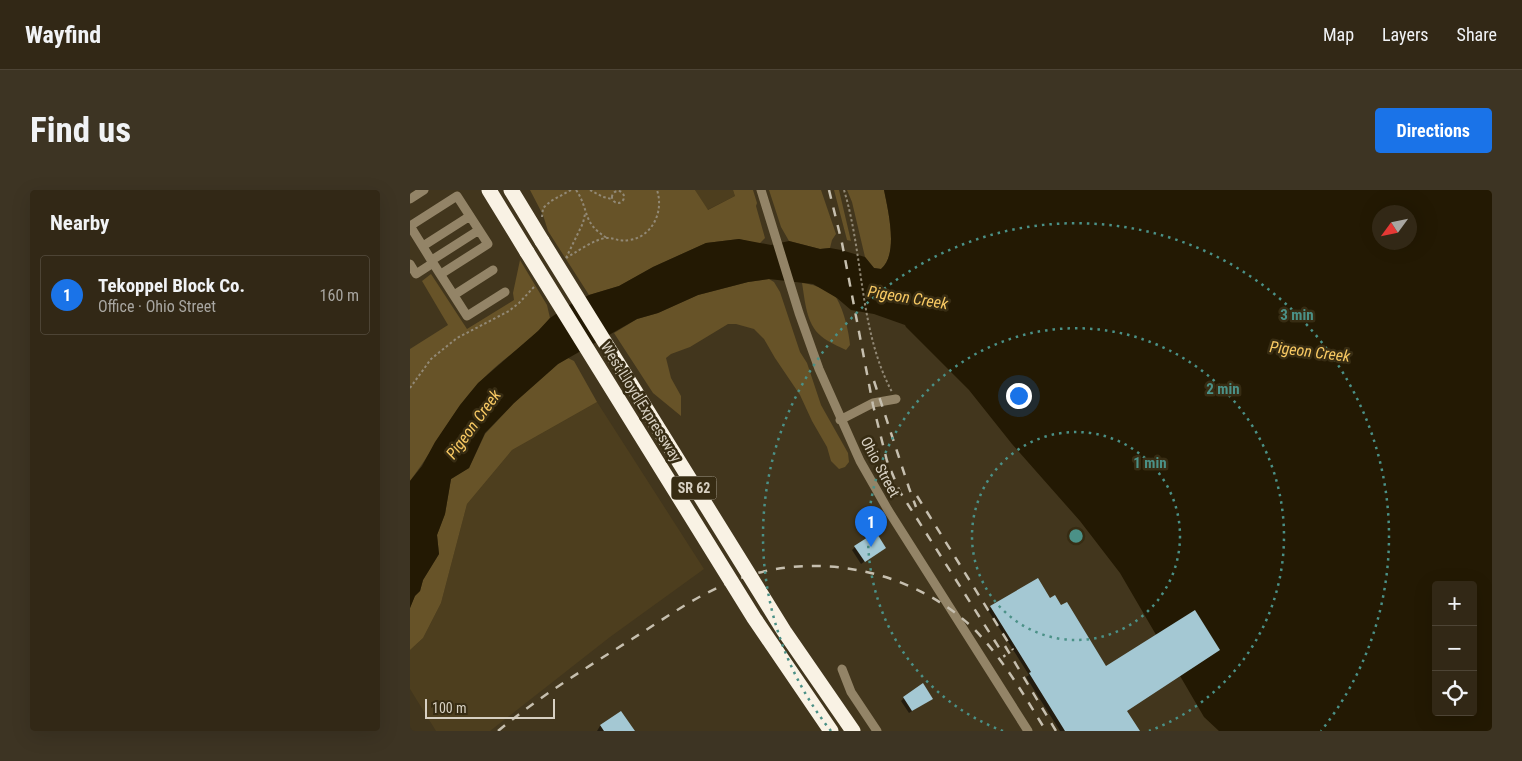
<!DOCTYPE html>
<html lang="en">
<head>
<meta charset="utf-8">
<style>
	body { margin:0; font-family:"Roboto Condensed",sans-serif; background:#3d3423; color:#f1f3f6 }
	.controls { position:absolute; right:15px; bottom:15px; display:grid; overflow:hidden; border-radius:5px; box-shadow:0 5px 20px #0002 }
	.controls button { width:45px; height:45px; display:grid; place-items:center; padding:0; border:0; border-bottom:1px solid #4d4435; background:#322816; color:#f1f3f6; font:25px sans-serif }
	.compass { position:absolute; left:962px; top:15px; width:45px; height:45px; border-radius:50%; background:#322816; box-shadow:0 5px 20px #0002; rotate:237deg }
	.scale { position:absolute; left:15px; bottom:12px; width:130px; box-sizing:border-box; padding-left:5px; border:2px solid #d7d0c2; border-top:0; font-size:14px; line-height:18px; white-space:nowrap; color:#d7d0c2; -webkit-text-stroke:4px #372c13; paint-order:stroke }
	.you { position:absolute; left:608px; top:205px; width:18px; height:18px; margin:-12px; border:4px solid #fff; border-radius:50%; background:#1a73e8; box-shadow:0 0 0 8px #1a73e833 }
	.badge { display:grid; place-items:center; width:32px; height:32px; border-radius:50%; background:#1a73e8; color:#fff; font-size:16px; font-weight:700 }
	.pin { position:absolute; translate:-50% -41px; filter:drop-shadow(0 1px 2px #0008) }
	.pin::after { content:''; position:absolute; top:26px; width:18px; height:15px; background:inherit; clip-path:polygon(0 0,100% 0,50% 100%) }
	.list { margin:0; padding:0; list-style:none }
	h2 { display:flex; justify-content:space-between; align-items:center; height:65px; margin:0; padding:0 20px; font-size:21px }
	h2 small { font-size:16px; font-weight:400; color:#a8a6a1 }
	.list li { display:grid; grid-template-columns:32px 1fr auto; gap:15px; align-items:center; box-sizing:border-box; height:80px; margin:0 10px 10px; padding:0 10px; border:1px solid #4d4435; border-radius:5px }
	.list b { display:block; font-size:19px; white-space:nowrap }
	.list p { margin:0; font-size:16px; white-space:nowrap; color:#a8a6a1 }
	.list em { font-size:16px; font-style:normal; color:#a8a6a1 }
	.icon { flex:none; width:28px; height:28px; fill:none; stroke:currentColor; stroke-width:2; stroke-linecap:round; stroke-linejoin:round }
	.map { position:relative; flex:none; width:1082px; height:541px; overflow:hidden; border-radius:5px }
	header { display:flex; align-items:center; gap:30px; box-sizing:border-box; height:70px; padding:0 25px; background:#322816; border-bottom:1px solid #4d4435 }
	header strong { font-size:24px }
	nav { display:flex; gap:28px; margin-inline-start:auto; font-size:18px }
	.intro { display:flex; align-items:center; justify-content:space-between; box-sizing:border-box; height:120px; padding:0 30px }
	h1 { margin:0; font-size:35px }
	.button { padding:12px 22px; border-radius:5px; background:#1a73e8; color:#fff; font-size:18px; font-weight:700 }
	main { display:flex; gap:30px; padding:0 30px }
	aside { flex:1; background:#322816; border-radius:5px; box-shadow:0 5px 20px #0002 }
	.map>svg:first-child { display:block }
	.built { fill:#4d3e1e }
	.green { fill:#675328 }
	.water { fill:#231903; fill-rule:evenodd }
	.shadow { fill:#0007 }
	.building { fill:#a4c8d3 }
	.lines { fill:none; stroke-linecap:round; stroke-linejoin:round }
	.path { stroke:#928976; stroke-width:2; stroke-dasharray:2.5 2.5; stroke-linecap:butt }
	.minor { stroke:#938467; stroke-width:9 }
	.highway { stroke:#f9f2e4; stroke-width:15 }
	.rail { stroke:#c6bfaf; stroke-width:2.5; stroke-dasharray:9 9; stroke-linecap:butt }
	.highway-bridge { stroke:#f9f2e4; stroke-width:15 }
	.ring { fill:none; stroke:#4b9187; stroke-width:2.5; stroke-dasharray:2.5 5 }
	.labels { text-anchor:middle; stroke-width:5; stroke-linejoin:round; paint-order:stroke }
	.shield { fill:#372c13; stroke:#a79f8e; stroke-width:1 }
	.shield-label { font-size:14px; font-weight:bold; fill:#d7d0c2 }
	.street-label { font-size:15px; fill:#d7d0c2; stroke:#372c13 }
	.water-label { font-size:16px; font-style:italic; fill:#f8c963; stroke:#372c13 }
	.centre { fill:#4b9187; stroke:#372c13; stroke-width:2.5 }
	.ring-label { font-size:15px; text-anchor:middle; font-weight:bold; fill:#4b9187; stroke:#372c13; stroke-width:5; stroke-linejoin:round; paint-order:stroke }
</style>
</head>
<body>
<header>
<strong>Wayfind</strong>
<nav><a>Map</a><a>Layers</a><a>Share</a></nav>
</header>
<div class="intro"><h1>Find us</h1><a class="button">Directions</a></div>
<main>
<aside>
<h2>Nearby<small></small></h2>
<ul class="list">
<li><span class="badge">1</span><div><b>Tekoppel Block Co.</b><p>Office · Ohio Street</p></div><em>160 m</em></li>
</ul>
</aside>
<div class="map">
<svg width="1082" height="541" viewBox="0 0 1082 541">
	<rect width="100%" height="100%" fill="#42361d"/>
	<path class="built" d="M 285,0 L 323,0 L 325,6 L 297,20 Z
		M 187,212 L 294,379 L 200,447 L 80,541 L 26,541 L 0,499 L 0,460 L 13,448 L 31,413 L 57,314 L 102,260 Z"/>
	<path class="green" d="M 120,0 L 285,0 L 298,20 L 325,6 L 323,0 L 343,0 L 347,13 L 346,16 L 355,48 L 349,54 L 329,49 L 296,53 L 243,77 L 209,96 L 179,105 L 138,41 L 133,25 Z
		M 359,0 L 411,0 L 426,44 L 422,50 L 420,58 L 410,59 L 379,51 L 371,37 Z
		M 424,0 L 429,0 L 441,51 L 437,50 Z
		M 437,0 L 474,0 C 478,20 489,64 471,79 L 464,78 L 455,67 L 442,12 Z
		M 110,70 L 137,115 L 140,128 C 120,153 91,169 69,193 C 41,222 24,260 0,291 L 0,159 L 38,135 L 12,91 L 21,84 L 57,139 L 104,110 L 103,103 Z
		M 359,89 L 364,92 L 370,102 L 390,162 L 397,173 L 411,215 L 438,263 L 439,272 L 435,277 L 429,279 L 421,271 L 417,257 L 402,231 L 390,205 L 365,168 L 354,149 L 344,139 L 326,134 L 318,134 L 280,157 L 261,164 L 256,168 L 261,188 L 271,206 L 271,226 L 243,203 L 204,143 L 227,129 L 248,123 L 288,105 L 338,92 Z
		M 392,93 C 402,94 422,100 427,109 C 434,121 439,142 440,155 L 436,160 C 428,156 418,152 411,146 C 396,134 395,110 392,93 Z
		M 158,168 L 164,171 L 187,212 L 102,260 L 57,314 L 31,413 L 13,448 L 0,460 L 0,418 L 5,405 L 10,401 L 13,390 L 29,364 L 27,345 L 35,324 L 41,289 L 59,278 L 75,244 L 104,213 L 148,174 Z"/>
	<path class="water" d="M 474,0 L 1082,0 L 1082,541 L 809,541 L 794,527 L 710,383 L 670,331 L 602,254 L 559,200 L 496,137 L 495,135 L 464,124 L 441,120 L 427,108 L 403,94 L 359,89 L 338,92 L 288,105 L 248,123 L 227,129 L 148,174 L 104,213 L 75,243 L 59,278 L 41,289 L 35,324 L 27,345 L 29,364 L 13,390 L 10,401 L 5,406 L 0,418 L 0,291 L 12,276 L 25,252 L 50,215 L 68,193 L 128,141 L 140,128 L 161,114 L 179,105 L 209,96 L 243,77 L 296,53 L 329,49 L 361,55 L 379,51 L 410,59 L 420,58 L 431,60 L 455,67 L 464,78 L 471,79 C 489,64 478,20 474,0 ZM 969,22 L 999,22 L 999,52 L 969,52 ZM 1026,395 L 1063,395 L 1063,522 L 1026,522 Z"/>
	<path class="shadow" d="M 445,357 L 474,358 L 451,374 L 442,360 Z
		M 640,410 L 696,478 L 809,460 L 716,521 L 729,541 L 650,541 L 616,487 L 619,485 L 578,420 L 581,417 Z
		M 494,508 L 521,509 L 499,523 L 491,511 Z
		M 211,522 L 223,541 L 187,541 L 190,536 Z"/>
	<path class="building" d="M 466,342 L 476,358 L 455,372 L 444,356 Z
		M 628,388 L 640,408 L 645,405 L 651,415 L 657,412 L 696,476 L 785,420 L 810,460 L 717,521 L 730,541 L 655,541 L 619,483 L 621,482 L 580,416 Z
		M 513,493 L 523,509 L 502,521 L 493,507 Z
		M 211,521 L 225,541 L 194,541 L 190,535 Z"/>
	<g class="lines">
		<path class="path" d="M 166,0 C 180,20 171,32 197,48
			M 180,0 L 193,7 L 202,9
			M 434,0 C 454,66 449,140 482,202
			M202 7a6 6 0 1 1 12 0a6 6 0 1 1-12 0Z
			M 132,27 L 133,18 L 141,11 L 161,0
			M 156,68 C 165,63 186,48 197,48 C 205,48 209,52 220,50 C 243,46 254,21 247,0
			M 156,68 L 173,33 L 175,24
			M 0,198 L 21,169 L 47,148 L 99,121 L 109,113 L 124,97"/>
		<path class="minor" d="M 351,0 L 389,123 L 409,179 L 450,271 L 478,320 L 618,541
			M 0,9 L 14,0
			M 13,56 L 60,26
			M 22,70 L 69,40
			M 23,73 L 0,36 L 47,6 L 78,54 L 31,84
			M 0,74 L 6,84 L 23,73 L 57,126 L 95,102
			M 44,105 L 83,80
			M 430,230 L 463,213 L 486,209
			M 432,479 L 441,502 L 467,541"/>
		<path class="highway" d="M 79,0 L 117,62
			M 101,0 L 132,51"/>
		<path class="rail" d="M 419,0 L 432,53 L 463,215 L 477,271 L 490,302 L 595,467
			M 464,191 L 499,298 L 506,317
			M 507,306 L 603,460
			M 595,456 L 646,541
			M 88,541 C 130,506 176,478 222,449 C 257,427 294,400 334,387 C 412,361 505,382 564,439 C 593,469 614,505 636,541"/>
		<path class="highway-bridge" d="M 132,51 L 374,441 L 443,541
			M 117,62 L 344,428 L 421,541"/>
	</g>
	<g class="ring">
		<circle cx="666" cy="346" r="104"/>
		<path d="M593 541A208 208 0 1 1 739 541"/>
		<path d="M421 541A313 313 0 1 1 911 541"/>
	</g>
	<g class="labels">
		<rect class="shield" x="261.5" y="286.5" width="45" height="23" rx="4"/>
		<g class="shield-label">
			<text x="284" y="303">SR 62</text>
		</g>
		<g class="street-label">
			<text transform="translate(231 212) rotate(58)" y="5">West Lloyd Expressway</text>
			<text transform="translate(470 277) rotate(62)" y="5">Ohio Street</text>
		</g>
		<g class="water-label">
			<text transform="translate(498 107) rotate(9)" y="6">Pigeon Creek</text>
			<text transform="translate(900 161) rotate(7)" y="6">Pigeon Creek</text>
			<text transform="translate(63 234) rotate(-54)" y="6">Pigeon Creek</text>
		</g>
	</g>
	<circle cx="666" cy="346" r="8" class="centre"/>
	<g class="ring-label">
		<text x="887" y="130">3 min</text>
		<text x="813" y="204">2 min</text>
		<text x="740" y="278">1 min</text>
	</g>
</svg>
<div class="controls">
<button>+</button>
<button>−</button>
<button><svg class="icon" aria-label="locate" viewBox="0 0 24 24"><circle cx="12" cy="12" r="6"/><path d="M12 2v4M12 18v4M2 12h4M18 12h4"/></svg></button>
</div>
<svg class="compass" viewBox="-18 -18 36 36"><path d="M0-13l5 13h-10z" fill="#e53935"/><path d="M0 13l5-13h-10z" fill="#a8a6a1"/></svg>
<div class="scale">100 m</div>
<div class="you"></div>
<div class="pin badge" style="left:461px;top:357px">1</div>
</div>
</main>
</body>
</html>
